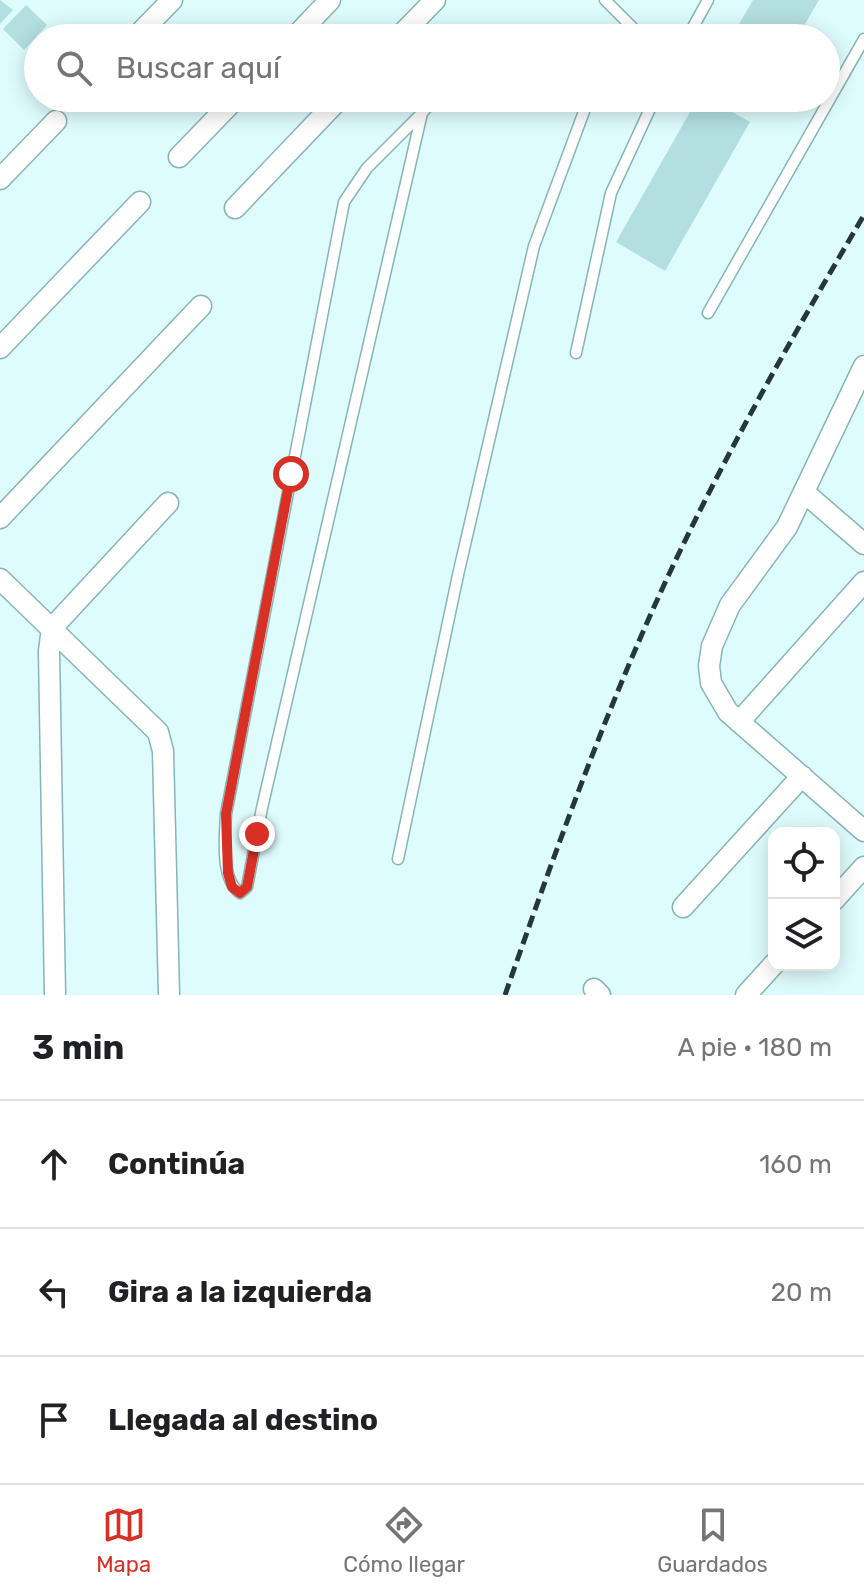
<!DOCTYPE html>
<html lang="es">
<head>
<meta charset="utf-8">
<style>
	body { margin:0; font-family:Rubik,sans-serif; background:#f2f2f2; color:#202124 }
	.controls { position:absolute; right:24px; bottom:24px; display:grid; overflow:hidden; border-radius:16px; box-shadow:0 4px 20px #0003 }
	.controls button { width:72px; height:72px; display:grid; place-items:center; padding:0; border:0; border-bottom:2px solid #e0e0e0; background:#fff; color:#202124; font:40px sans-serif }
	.stop { position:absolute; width:24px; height:24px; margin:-18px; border:6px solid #d93025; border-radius:50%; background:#fff }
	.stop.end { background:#d93025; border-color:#fff; box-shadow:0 2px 8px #0008 }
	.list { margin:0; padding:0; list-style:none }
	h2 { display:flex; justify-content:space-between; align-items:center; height:104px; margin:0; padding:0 32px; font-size:34px }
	h2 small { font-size:26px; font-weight:400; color:#757577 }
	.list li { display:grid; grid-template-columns:52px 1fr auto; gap:24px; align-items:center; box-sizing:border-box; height:128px; padding:0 32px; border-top:2px solid #e0e0e0 }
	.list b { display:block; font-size:30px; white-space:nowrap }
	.list em { font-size:26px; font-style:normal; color:#757577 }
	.icon { flex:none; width:44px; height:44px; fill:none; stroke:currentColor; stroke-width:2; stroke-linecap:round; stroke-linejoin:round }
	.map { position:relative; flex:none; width:864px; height:995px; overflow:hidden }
	.search { position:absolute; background:#fff; box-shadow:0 4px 20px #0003; left:24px; right:24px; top:24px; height:88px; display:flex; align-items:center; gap:20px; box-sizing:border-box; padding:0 28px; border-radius:44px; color:#757577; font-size:30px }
	.sheet { height:488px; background:#fff }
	nav { display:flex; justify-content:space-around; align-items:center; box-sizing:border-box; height:112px; border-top:2px solid #e0e0e0; background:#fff; font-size:22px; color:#757577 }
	nav a { display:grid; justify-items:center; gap:4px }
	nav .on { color:#d93025 }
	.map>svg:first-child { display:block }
	.building { fill:#b3dfe1 }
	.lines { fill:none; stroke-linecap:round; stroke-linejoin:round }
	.lane-casing { stroke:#86b5b7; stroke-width:13 }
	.street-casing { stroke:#86b5b7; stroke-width:23 }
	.lane { stroke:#fff; stroke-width:10 }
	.street { stroke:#fff; stroke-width:20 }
	.rail { stroke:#253737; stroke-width:5; stroke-dasharray:12 6; stroke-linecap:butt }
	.route { stroke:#d93025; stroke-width:10 }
</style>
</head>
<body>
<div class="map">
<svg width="864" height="995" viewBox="0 0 864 995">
	<rect width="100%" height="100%" fill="#dffcfd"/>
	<path class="building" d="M 0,0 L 13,10 L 0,24 Z
		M 753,0 L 819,0 L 797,38 L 731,38 Z
		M 26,5 L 47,25 L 24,50 L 3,29 Z
		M 698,98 L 708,98 L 750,122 L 665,271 L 616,242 Z"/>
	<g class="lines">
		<defs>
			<path id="lane" d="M 605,0 L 643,38
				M 687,38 L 708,0
				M 422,113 L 367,168 L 344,202 L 226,814 C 225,836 220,879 240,893 L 247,887 L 262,808 L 422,113 L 435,98
				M 708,313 L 864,39
				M 576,353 L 611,193 L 655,98
				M 398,859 L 458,575 L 534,246 L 589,98"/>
			<path id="street" d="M 135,38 L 172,0
				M 294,38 L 330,0
				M 398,38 L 435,0
				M 179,157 L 236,98
				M 0,179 L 56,121
				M 235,208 L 340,98
				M 0,348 L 140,202
				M 864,366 L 787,527 L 730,605 L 712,646 L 709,666 L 711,683 L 728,712 L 864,831
				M 805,493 L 864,544
				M 0,518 L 201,306
				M 0,579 L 158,732 L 163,751 L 169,995
				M 739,722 L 864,582
				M 834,900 L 864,867
				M 683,907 L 802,776
				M 594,989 L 600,995
				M 55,995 L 49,651 L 52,628 L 168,503
				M 746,995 L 774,964"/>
		</defs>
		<use href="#lane" class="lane-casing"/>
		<use href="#street" class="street-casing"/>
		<use href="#lane" class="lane"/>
		<use href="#street" class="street"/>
		<path class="rail" d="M 505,995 C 555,852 606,709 670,572 C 728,449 795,332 864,215"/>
	</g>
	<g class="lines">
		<path class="route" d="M 257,834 L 247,887 L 240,893 L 232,887 L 228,873 L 226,814 L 291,474"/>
	</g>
</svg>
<div class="controls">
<button><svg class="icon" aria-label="locate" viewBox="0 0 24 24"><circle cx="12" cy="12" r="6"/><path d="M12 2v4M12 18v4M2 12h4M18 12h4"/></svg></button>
<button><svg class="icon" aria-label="layers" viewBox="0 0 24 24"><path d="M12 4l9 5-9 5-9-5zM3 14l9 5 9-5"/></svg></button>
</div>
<div class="stop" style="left:291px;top:474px"></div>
<div class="stop end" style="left:257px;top:834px"></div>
<div class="search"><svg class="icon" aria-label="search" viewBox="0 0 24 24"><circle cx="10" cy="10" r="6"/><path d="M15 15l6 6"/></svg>Buscar aquí</div>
</div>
<section class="sheet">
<h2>3 min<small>A pie · 180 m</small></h2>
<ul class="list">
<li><svg class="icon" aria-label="ahead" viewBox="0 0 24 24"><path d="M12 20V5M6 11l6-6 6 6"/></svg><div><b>Continúa</b></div><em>160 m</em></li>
<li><svg class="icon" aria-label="left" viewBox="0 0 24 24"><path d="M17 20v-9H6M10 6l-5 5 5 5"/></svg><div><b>Gira a la izquierda</b></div><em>20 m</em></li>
<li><svg class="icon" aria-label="arrive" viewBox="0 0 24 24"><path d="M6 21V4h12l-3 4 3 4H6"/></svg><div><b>Llegada al destino</b></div></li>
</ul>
</section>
<nav>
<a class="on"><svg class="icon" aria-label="map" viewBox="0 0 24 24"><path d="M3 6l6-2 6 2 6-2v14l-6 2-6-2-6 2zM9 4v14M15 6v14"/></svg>Mapa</a>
<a><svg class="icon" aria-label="directions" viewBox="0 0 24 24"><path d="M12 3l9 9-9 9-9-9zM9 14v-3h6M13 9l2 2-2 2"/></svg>Cómo llegar</a>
<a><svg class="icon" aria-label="saved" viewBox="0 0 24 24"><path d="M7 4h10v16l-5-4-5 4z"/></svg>Guardados</a>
</nav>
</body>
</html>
